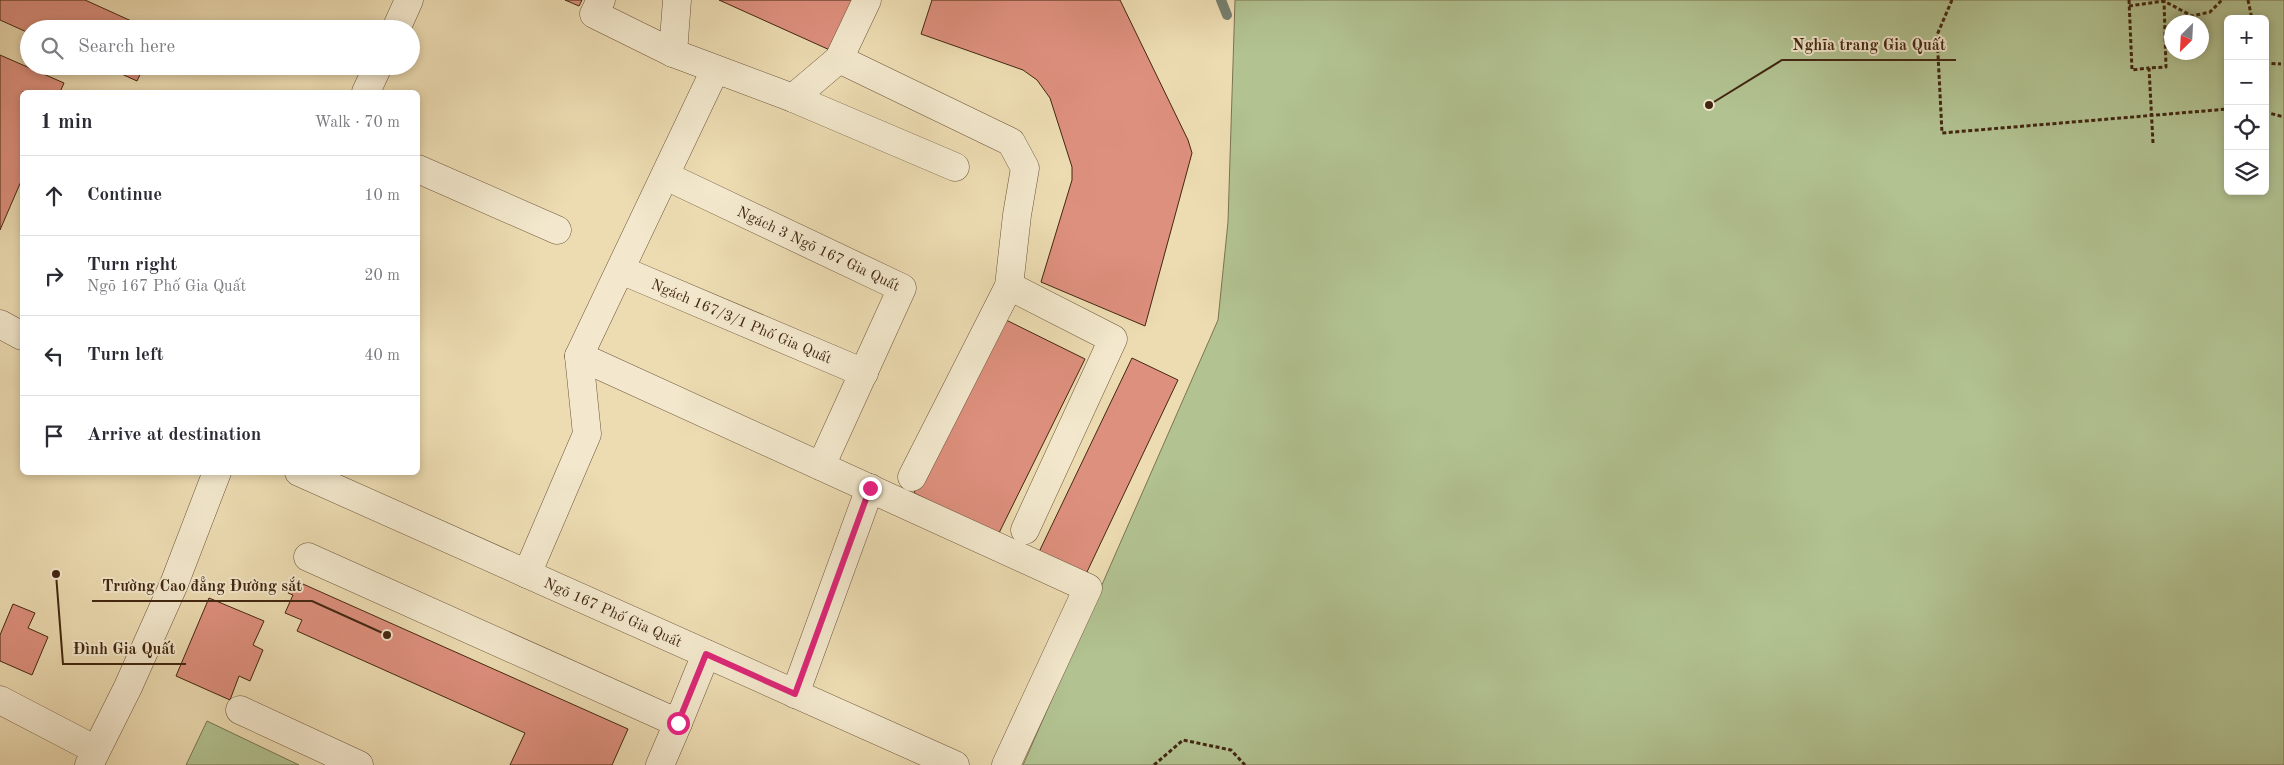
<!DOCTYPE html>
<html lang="en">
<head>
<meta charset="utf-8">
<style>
	body { margin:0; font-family:"Old Standard TT",serif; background:#f2f2f3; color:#2b2b33 }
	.controls { position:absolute; right:15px; top:15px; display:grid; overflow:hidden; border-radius:8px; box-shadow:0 2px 8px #0003 }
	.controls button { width:45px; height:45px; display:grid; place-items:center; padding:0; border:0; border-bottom:1px solid #e1e1e2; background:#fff; color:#2b2b33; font:25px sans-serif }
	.compass { position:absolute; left:2164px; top:15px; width:45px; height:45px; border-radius:50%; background:#fff; box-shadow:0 2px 8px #0003; rotate:204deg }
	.stop { position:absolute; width:15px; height:15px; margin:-11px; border:4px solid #db2777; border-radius:50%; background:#fff }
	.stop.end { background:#db2777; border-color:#fff; box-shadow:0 1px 5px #0008 }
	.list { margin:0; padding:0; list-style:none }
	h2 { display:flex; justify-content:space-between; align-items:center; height:65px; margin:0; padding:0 20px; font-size:21px }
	h2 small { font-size:16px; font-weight:400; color:#7c7c81 }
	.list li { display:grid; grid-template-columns:32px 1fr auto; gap:15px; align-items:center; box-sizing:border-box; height:80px; padding:0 20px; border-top:1px solid #e1e1e2 }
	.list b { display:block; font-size:19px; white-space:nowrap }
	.list p { margin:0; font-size:16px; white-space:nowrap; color:#7c7c81 }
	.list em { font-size:16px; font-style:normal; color:#7c7c81 }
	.icon { flex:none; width:28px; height:28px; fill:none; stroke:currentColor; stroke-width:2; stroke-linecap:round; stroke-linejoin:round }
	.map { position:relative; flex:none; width:2284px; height:765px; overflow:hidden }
	.search { position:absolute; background:#fff; box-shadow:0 2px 8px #0003; left:20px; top:20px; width:400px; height:55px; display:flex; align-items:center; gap:12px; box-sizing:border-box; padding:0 18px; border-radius:28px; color:#7c7c81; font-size:19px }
	.panel { position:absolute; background:#fff; box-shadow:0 2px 8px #0003; left:20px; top:90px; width:400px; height:385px; border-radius:8px }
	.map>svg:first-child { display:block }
	.green { fill:#b2c291; stroke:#7a7451; fill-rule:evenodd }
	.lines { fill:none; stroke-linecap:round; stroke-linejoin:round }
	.stream { stroke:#768070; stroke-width:10 }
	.building { fill:#de907e; stroke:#422711 }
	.minor-casing { stroke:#6d5439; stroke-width:29 }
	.path { stroke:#422711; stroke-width:3; stroke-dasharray:4 2.5; stroke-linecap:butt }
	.minor { stroke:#f3e8cd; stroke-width:28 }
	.route { stroke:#db2777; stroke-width:6 }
	.labels { text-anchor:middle; stroke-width:4; stroke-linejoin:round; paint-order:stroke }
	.street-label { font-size:15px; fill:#422711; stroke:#f3e8cd }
	.leader { fill:none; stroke:#422711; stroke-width:2 }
	.callout-dot { fill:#422711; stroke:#f3e8cd; stroke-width:2 }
	.callout-label { font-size:16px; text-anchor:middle; font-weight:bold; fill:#422711; stroke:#f3e8cd; stroke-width:4; stroke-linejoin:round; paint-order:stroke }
</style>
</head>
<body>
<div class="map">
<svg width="2284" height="765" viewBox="0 0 2284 765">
	<rect width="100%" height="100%" fill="#eddcb2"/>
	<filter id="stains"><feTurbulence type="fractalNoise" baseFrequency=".004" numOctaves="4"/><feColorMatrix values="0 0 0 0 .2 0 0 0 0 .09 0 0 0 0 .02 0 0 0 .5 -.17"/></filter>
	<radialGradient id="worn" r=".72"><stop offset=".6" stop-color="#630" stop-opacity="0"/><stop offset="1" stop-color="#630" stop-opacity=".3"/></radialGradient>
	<path class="green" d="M 1235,0 L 2284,0 L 2284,765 L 1023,765 L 1218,320 L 1228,222 ZM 2228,19 L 2265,19 L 2265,191 L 2228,191 ZM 2172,22 L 2202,22 L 2202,52 L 2172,52 Z
		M 207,721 L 299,765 L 186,765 Z"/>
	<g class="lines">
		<path class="stream" d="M 1221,0 L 1227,15"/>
	</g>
	<path class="building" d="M 0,0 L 85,0 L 149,29 L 29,29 L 29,33 L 0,20 Z
		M 565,0 L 582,0 L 579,6 Z
		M 719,0 L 856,0 L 832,51 Z
		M 932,0 L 1120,0 L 1188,140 L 1192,153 L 1145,326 L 1041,282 L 1072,180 L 1072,167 L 1050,98 L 1037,80 L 1023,70 L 921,34 Z
		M 0,55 L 64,83 L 60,92 L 22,92 L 22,179 L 0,230 Z
		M 104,66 L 144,66 L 137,81 Z
		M 1000,317 L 1085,359 L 998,535 L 914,493 Z
		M 1132,358 L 1178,380 L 1086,574 L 1039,552 Z
		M 294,580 L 628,729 L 612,765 L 510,765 L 525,733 L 297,631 L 302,620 L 285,613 L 293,595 L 288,593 Z
		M 209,598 L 264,621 L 253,645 L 263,650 L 250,681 L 239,676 L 230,700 L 176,676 Z
		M 13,604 L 35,613 L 28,628 L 48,637 L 32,675 L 0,661 L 0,635 Z"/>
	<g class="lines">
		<defs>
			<g id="minor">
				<path d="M 601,0 L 594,14 L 673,53 L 793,98 L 955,167"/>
				<path d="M 396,29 L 409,0"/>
				<path d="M 673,53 L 677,0"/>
				<path d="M 839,59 L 1011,142 L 1025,168 L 1017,215 L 1009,286 L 1113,339 L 1025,530"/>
				<path d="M 366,92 L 378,66"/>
				<path d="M 793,98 L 839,59 L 867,0"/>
				<path d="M 418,169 L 557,230"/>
				<path id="s1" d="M 666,176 L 902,288 L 821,466"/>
				<path id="s2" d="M 621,270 L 864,373"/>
				<path d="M 0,324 L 22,336"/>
				<path d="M 579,356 L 1088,588 L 1006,765"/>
				<path id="s3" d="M 299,472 L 955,765"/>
				<path d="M 912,477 L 1009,286"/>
				<path d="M 308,557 L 678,723 L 706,654"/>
				<path d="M 527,574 L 587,434 L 579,356 L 715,70"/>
				<path d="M 795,694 L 870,488"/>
				<path d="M 0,700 L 96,750"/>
				<path d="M 240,710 L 359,765"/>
				<path d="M 89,765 L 128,687 L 174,584 L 217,472"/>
				<path d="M 660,765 L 678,723"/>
			</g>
		</defs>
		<use href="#minor" class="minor-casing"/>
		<path class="path" d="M 1952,0 L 1937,35 L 1942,133 L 2228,109
			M 2129,0 L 2132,70 L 2149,68
			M 2248,0 L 2252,19
			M 2129,6 L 2164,1 L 2192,16 L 2210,12 L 2222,0
			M 2265,63 L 2281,64
			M 2265,112 L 2284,117
			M 2153,143 L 2149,68 L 2166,67 L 2164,0
			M 1154,765 L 1183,740 L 1231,750 L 1245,765"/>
		<use href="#minor" class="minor"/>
	</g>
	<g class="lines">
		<path class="route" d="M 678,723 L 706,654 L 795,694 L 870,488"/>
	</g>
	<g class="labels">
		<g class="street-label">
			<text dy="5" stroke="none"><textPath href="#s1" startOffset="169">Ngách 3 Ngõ 167 Gia Quất</textPath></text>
			<text dy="5" stroke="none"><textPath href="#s2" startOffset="131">Ngách 167/3/1 Phố Gia Quất</textPath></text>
			<text dy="5" stroke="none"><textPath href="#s3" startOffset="344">Ngõ 167 Phố Gia Quất</textPath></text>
		</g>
	</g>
	<path class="leader" d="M1709 105L1782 60H1956M387 635L312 601H92M56 574L63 664H186"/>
	<g class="callout-dot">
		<circle cx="1709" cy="105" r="5"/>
		<circle cx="387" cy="635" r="5"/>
		<circle cx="56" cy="574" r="5"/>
	</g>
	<g class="callout-label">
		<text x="1869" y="50">Nghĩa trang Gia Quất</text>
		<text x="202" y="591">Trường Cao đẳng Đường sắt</text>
		<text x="124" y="654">Đình Gia Quất</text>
	</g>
	<rect width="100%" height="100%" filter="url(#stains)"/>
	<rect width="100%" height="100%" fill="url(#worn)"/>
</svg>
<div class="controls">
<button>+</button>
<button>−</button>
<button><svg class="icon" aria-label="locate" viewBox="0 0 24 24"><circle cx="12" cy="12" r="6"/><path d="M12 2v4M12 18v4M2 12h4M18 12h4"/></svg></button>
<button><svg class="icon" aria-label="layers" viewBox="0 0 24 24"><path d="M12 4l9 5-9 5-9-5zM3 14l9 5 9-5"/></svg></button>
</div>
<svg class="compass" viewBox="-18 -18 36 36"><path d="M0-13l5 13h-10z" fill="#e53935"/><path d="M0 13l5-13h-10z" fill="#7c7c81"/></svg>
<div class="stop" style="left:678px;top:723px"></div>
<div class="stop end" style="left:870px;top:488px"></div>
<div class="search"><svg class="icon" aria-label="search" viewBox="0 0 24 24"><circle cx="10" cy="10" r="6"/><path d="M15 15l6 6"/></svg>Search here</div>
<section class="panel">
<h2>1 min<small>Walk · 70 m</small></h2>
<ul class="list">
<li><svg class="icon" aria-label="ahead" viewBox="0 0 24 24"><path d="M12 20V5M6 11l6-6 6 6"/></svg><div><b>Continue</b></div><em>10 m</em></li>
<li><svg class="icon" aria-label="right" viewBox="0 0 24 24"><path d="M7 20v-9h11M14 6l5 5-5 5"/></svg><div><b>Turn right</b><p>Ngõ 167 Phố Gia Quất</p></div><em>20 m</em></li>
<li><svg class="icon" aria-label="left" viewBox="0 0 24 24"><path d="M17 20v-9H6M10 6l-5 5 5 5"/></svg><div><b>Turn left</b></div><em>40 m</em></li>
<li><svg class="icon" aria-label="arrive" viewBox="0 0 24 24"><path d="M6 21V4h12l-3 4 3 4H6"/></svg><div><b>Arrive at destination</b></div></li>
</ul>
</section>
</div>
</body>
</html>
